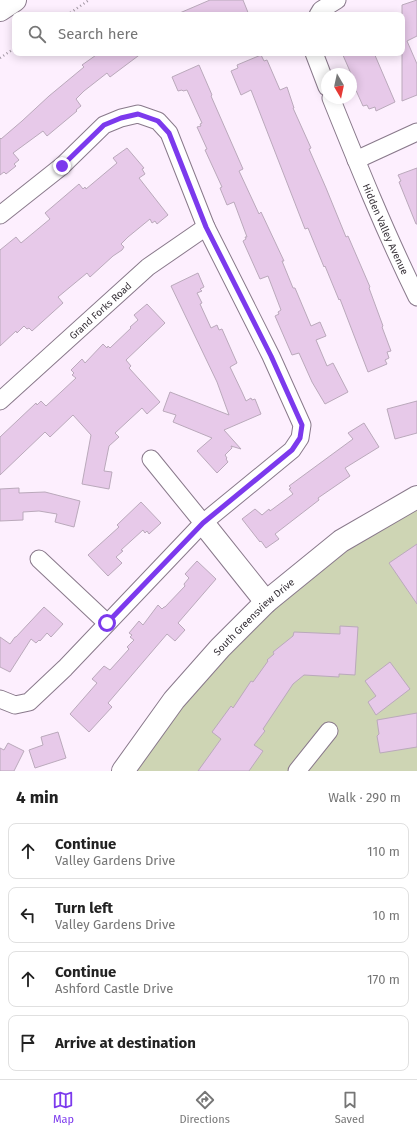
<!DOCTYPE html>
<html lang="en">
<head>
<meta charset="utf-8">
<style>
	body { margin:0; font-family:"Fira Sans",sans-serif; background:#f6f6f6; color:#222 }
	.compass { position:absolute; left:321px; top:68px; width:36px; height:36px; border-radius:50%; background:#fff; box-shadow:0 2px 10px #0003; rotate:171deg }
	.stop { position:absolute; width:12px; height:12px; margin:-9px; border:3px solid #7c3aed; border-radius:50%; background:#fff }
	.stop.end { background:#7c3aed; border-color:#fff; box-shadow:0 1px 4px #0008 }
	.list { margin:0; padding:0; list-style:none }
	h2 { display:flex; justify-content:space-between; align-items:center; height:52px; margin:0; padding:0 16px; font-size:17px }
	h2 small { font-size:13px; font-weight:400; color:#767676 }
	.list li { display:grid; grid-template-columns:26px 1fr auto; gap:12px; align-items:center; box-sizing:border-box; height:56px; margin:0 8px 8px; padding:0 8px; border:1px solid #e0e0e0; border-radius:8px }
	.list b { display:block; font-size:15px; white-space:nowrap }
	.list p { margin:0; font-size:13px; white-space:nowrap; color:#767676 }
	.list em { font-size:13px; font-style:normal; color:#767676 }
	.icon { flex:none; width:22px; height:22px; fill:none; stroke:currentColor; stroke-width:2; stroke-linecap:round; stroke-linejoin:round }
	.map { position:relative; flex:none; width:417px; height:771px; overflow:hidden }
	.search { position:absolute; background:#fff; box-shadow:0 2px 10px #0003; left:12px; right:12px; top:12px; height:44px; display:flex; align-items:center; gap:10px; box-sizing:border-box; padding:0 14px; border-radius:8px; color:#767676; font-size:15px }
	.sheet { height:308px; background:#fff }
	nav { display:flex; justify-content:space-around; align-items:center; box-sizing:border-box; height:56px; border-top:1px solid #e0e0e0; background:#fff; font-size:11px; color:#767676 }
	nav a { display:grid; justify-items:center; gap:2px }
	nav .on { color:#7c3aed }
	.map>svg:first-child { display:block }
	.green { fill:#ced5b4 }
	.building { fill:#e7c9e9; stroke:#baa9bb }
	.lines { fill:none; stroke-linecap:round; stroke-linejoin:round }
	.minor-casing { stroke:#89798b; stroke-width:19 }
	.tertiary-casing { stroke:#89798b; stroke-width:24 }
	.secondary-casing { stroke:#89798b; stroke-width:24 }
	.path { stroke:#9f95a0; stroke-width:2.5; stroke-dasharray:1 3; stroke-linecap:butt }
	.minor { stroke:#fff; stroke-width:17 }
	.tertiary { stroke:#fff; stroke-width:22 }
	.secondary { stroke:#fff; stroke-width:22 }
	.route { stroke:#7c3aed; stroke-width:5 }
	.labels { text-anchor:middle; stroke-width:3; stroke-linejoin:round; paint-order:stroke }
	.street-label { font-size:10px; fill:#352f36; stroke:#fff }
</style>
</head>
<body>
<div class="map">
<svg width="417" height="771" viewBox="0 0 417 771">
	<rect width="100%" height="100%" fill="#fdeffe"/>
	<path class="green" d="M 417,496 L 417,771 L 123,771 L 218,649 Z"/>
	<path class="building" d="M 210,0 L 243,0 L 249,15 L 175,15 Z
		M 417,0 L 417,36 L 407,41 L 417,64 L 417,95 L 402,101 L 402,5 Z
		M 99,53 L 142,53 L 110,77 L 107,73 L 84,91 L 76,99 L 81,106 L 76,110 L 77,111 L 47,136 L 43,131 L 13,153 L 19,160 L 14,164 L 16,166 L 6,174 L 4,172 L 0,175 L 0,138 L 1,139 L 22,121 L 49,96 L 84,67 L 82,65 Z
		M 342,53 L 374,53 L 395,102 L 376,111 L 375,107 L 369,109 L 367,105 L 363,106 L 354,86 L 356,85 Z
		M 261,55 L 264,61 L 267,60 L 280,90 L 287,87 L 294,108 L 293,108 L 311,148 L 309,149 L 326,188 L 346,237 L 348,236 L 370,287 L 369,288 L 383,326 L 382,327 L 391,351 L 387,352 L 389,358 L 385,360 L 387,364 L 368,372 L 340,299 L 339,300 L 325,266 L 324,267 L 308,228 L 305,229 L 251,90 L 241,95 L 231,71 L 238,68 L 237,65 Z
		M 199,65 L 212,95 L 211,96 L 243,169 L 239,171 L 259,214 L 261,212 L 284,261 L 282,261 L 293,288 L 295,288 L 311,326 L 320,322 L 326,336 L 316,340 L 327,366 L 333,363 L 348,392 L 325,404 L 312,382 L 299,353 L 292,355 L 275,316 L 279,314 L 278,312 L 281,310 L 268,276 L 260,279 L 243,241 L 246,239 L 245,237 L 247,237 L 234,202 L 227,205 L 220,188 L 222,187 L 205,150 L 207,149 L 197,127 L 201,126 L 200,124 L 202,123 L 187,90 L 183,91 L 182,90 L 178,91 L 172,77 Z
		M 127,148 L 144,168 L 142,169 L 145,174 L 139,178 L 168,215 L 157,224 L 155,221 L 152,223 L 150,219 L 128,237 L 121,244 L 124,247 L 122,250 L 113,256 L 90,277 L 87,273 L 58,297 L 63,303 L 32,331 L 29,328 L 27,329 L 24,326 L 17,333 L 16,331 L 0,346 L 0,250 L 16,237 L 21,243 L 50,219 L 45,213 L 79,184 L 83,189 L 85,187 L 86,189 L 117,163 L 113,158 Z
		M 417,168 L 417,224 L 416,224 L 399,182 L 401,181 L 398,175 Z
		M 198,273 L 204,287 L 200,289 L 202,291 L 197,293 L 202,303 L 200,304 L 211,328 L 217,325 L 219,330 L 222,329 L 237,363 L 230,367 L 242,392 L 246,401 L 251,398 L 252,400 L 255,399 L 261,414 L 224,430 L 241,449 L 231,446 L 232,448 L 225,455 L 227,458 L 226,459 L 228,462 L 217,473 L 197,451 L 212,438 L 173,422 L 176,415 L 163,411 L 170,392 L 229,415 L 217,382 L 171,286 Z
		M 147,304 L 165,323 L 126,360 L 131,366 L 129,368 L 160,402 L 147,414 L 142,408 L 115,433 L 119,437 L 109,446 L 104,471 L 112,472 L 109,489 L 82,484 L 91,435 L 73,415 L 50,437 L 45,432 L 0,475 L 0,437 L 36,403 L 37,405 L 41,401 L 46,406 L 76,378 L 72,375 L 74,373 L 71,370 L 82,359 L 85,363 L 103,344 L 107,348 L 108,346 L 110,348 L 131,328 L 130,327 L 138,320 L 134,315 Z
		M 417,401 L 417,433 L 395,439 L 387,409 Z
		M 364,423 L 379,447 L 345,468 L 350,476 L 318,498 L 319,500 L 275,534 L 279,539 L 266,548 L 261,541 L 260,542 L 242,519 L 255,509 L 262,515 L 269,509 L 270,511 L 293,494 L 289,489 L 291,488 L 289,486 L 353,439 L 348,433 Z
		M 19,488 L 19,493 L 45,492 L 80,501 L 74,527 L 55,522 L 57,514 L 39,511 L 23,512 L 23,520 L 0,521 L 0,489 Z
		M 141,502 L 161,523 L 149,534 L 147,531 L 145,533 L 143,530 L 121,550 L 123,551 L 116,557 L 122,563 L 108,576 L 88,555 L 119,527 L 117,525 Z
		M 417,544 L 417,604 L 389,563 Z
		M 197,561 L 216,579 L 178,623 L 185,630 L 175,641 L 167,634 L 108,703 L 112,707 L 89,732 L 70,714 L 97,683 L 92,679 L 104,666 L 110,670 L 129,649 L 127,647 L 134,640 L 130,637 L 132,635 L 129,633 L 139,621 L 143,625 L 158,605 L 162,609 L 164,607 L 165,607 L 185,586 L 184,584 L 189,578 L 185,574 Z
		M 44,607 L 63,624 L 51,637 L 47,633 L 40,641 L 39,640 L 36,643 L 31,639 L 10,672 L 0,667 L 0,637 L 10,644 L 15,637 L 16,637 Z
		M 340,626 L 358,627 L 355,675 L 339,674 L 339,677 L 304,675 L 293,684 L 263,729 L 265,731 L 254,745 L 263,751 L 249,771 L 198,771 L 221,739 L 212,732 L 231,706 L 233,708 L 251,681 L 253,682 L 268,661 L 267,660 L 274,654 L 273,652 L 293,636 L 294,632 L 340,634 Z
		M 390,662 L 410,689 L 376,715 L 368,702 L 376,696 L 365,681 Z
		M 417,713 L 417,747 L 380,753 L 377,736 L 379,734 L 377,720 Z
		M 58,732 L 66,758 L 35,768 L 29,750 L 43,745 L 41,737 Z
		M 8,743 L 24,751 L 14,771 L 0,771 L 0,748 L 4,750 Z"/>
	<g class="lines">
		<defs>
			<g id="minor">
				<path d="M 318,15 L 321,10 L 337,0"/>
				<path d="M 314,53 L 327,87"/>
				<path id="s1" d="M 331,98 C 358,165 385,232 417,297"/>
				<path d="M 356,160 L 417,132"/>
				<path d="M 0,215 L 62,166 L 104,125 L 121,118 L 138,114 L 158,121 L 169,133 L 206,227 L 271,356 L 302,425 L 300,438 L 292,450 L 203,523 L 65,668 L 29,702 L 15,705 L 0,699"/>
				<path id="s2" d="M 0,401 L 148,267 L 206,227"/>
				<path d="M 151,459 L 203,523"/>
				<path d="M 39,559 L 107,623"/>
				<path d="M 297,771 L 329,731"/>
			</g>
			<g id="tertiary">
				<path d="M 203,523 L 266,602"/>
				<path id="s3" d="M 123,771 L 174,700 L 220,648 L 266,602 L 341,541 L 417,497"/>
			</g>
			<path id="secondary" d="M 0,10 L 15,0"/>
		</defs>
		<use href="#minor" class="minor-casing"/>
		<use href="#tertiary" class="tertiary-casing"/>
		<use href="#secondary" class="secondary-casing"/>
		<path class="path" d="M 67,15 L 89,0
			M 0,58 L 15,48"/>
		<use href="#minor" class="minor"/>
		<use href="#tertiary" class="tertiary"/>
		<use href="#secondary" class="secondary"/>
	</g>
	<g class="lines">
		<path class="route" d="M 62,166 L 104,125 L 121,118 L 138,114 L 158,121 L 169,133 L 206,227 L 271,356 L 302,425 L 300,438 L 292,450 L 203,523 L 107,623"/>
	</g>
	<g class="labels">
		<g class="street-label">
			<text dy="4" stroke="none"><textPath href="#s1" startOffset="142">Hidden Valley Avenue</textPath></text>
			<text dy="4" stroke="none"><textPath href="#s2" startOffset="135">Grand Forks Road</textPath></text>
			<text dy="4" stroke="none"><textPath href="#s3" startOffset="203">South Greensview Drive</textPath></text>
		</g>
	</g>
</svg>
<svg class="compass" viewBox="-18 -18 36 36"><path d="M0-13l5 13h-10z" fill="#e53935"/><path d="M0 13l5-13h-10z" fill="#767676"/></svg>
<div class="stop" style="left:107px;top:623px"></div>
<div class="stop end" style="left:62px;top:166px"></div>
<div class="search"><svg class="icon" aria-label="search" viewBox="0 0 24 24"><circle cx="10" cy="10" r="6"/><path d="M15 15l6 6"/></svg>Search here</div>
</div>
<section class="sheet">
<h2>4 min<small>Walk · 290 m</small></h2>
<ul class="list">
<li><svg class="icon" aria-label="ahead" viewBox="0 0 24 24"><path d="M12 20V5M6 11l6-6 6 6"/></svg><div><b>Continue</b><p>Valley Gardens Drive</p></div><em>110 m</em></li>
<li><svg class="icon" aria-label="left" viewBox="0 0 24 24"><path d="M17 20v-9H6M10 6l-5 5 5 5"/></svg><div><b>Turn left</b><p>Valley Gardens Drive</p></div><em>10 m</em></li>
<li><svg class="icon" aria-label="ahead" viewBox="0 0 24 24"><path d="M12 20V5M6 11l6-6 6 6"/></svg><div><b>Continue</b><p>Ashford Castle Drive</p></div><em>170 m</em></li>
<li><svg class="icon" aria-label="arrive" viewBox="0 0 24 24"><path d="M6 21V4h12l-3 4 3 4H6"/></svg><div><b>Arrive at destination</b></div></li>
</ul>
</section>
<nav>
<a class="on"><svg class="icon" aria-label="map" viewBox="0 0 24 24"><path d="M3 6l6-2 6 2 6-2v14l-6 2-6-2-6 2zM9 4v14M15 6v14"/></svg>Map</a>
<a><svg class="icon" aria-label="directions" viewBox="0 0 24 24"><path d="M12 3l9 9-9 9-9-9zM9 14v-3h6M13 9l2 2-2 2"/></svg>Directions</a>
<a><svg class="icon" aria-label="saved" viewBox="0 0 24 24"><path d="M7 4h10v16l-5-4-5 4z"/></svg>Saved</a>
</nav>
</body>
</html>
